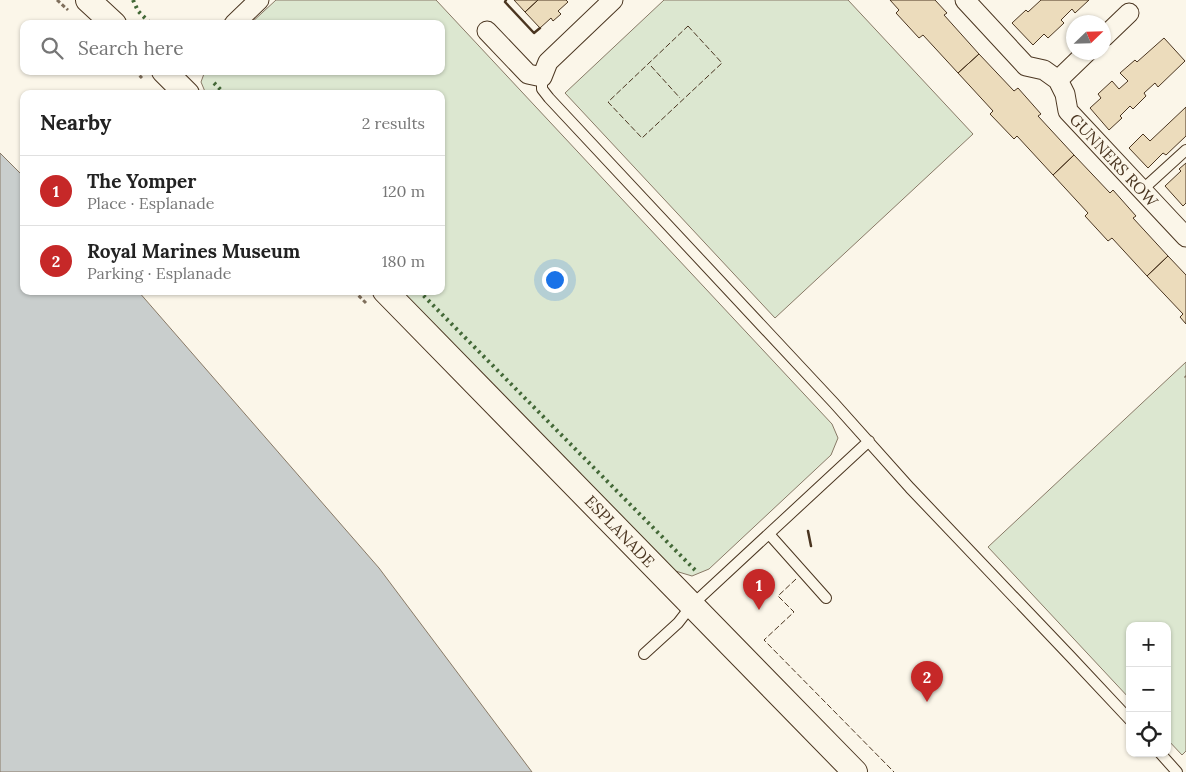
<!DOCTYPE html>
<html lang="en">
<head>
<meta charset="utf-8">
<style>
	body { margin:0; font-family:Lora,serif; background:#f6f6f6; color:#222 }
	.controls { position:absolute; right:15px; bottom:15px; display:grid; overflow:hidden; border-radius:10px; box-shadow:0 1px 4px #0004 }
	.controls button { width:45px; height:45px; display:grid; place-items:center; padding:0; border:0; border-bottom:1px solid #e0e0e0; background:#fff; color:#222; font:25px sans-serif }
	.compass { position:absolute; left:1066px; top:15px; width:45px; height:45px; border-radius:50%; background:#fff; box-shadow:0 1px 4px #0004; rotate:67deg }
	.you { position:absolute; left:554px; top:279px; width:18px; height:18px; margin:-12px; border:4px solid #fff; border-radius:50%; background:#1a73e8; box-shadow:0 0 0 8px #1a73e833 }
	.badge { display:grid; place-items:center; width:32px; height:32px; border-radius:50%; background:#c62828; color:#fff; font-size:16px; font-weight:700 }
	.pin { position:absolute; translate:-50% -41px; filter:drop-shadow(0 1px 2px #0008) }
	.pin::after { content:''; position:absolute; top:26px; width:18px; height:15px; background:inherit; clip-path:polygon(0 0,100% 0,50% 100%) }
	.list { margin:0; padding:0; list-style:none }
	h2 { display:flex; justify-content:space-between; align-items:center; height:65px; margin:0; padding:0 20px; font-size:21px }
	h2 small { font-size:16px; font-weight:400; color:#767676 }
	.list li { display:grid; grid-template-columns:32px 1fr auto; gap:15px; align-items:center; box-sizing:border-box; height:70px; padding:0 20px; border-top:1px solid #e0e0e0 }
	.list b { display:block; font-size:19px; white-space:nowrap }
	.list p { margin:0; font-size:16px; white-space:nowrap; color:#767676 }
	.list em { font-size:16px; font-style:normal; color:#767676 }
	.icon { flex:none; width:28px; height:28px; fill:none; stroke:currentColor; stroke-width:2; stroke-linecap:round; stroke-linejoin:round }
	.map { position:relative; flex:none; width:1186px; height:772px; overflow:hidden }
	.search { position:absolute; background:#fff; box-shadow:0 1px 4px #0004; left:20px; top:20px; width:425px; height:55px; display:flex; align-items:center; gap:12px; box-sizing:border-box; padding:0 18px; border-radius:10px; color:#767676; font-size:19px }
	.panel { position:absolute; background:#fff; box-shadow:0 1px 4px #0004; left:20px; top:90px; width:425px; height:205px; border-radius:10px }
	.map>svg:first-child { display:block }
	.green { fill:#dce7d0; stroke:#887966 }
	.water { fill:#c9cecd; stroke:#887966 }
	.building { fill:#ecdcbc; stroke:#4a3520 }
	.lines { fill:none; stroke-linecap:round; stroke-linejoin:round }
	.service-casing { stroke:#4a3520; stroke-width:12 }
	.minor-casing { stroke:#4a3520; stroke-width:21 }
	.tertiary-casing { stroke:#4a3520; stroke-width:26 }
	.path { stroke:#7f6f5c; stroke-width:3; stroke-dasharray:4 2.5; stroke-linecap:butt }
	.service { stroke:#fbf6e9; stroke-width:10 }
	.minor { stroke:#fbf6e9; stroke-width:19 }
	.tertiary { stroke:#fbf6e9; stroke-width:24 }
	.hedge { stroke:#436837; stroke-width:4; stroke-dasharray:2.5 4; stroke-linecap:butt }
	.fence { stroke:#4a3520; stroke-width:1; stroke-dasharray:6 2.5; stroke-linecap:butt }
	.wall { stroke:#4a3520; stroke-width:2.5 }
	.labels { text-anchor:middle; stroke-width:4; stroke-linejoin:round; paint-order:stroke }
	.street-label { font-size:16px; fill:#4a3520; stroke:#fbf6e9 }
</style>
</head>
<body>
<div class="map">
<svg width="1186" height="772" viewBox="0 0 1186 772">
	<rect width="100%" height="100%" fill="#fbf6e9"/>
	<path class="green" d="M 276,0 L 436,0 L 832,424 L 838,438 L 831,455 L 709,569 L 692,576 L 672,570 L 397,291 L 441,291 L 441,94 L 206,94 L 201,82 L 205,71 L 441,71 L 441,24 L 250,24 Z
		M 664,0 L 848,0 L 973,134 L 775,318 L 565,93 Z
		M 1186,362 L 1186,751 L 1182,755 L 1167,739 L 1167,626 L 1130,626 L 1130,699 L 988,547 Z"/>
	<path class="water" d="M 0,153 L 24,177 L 24,291 L 138,291 L 379,568 L 532,772 L 0,772 Z"/>
	<path class="building" d="M 514,0 L 538,0 L 525,12 Z
		M 538,0 L 566,0 L 568,2 L 558,11 L 561,14 L 553,21 L 551,18 L 540,28 L 525,12 Z
		M 890,0 L 935,0 L 947,13 L 944,15 L 979,54 L 958,73 L 923,35 L 919,38 L 896,13 L 899,10 Z
		M 1041,0 L 1089,0 L 1075,13 L 1072,9 L 1061,20 L 1064,23 L 1048,38 L 1044,34 L 1033,45 L 1012,23 L 1026,10 L 1028,12 Z
		M 1164,38 L 1185,61 L 1158,87 L 1155,83 L 1144,93 L 1146,96 L 1133,109 L 1130,106 L 1120,116 L 1122,118 L 1109,130 L 1090,108 L 1101,98 L 1098,94 L 1112,81 L 1119,89 L 1128,81 L 1120,73 L 1135,60 L 1137,62 Z
		M 979,54 L 1014,91 L 1018,88 L 1041,114 L 1038,116 L 1074,155 L 1053,175 L 1017,136 L 1014,139 L 990,114 L 993,111 L 958,73 Z
		M 1186,107 L 1186,136 L 1166,155 L 1163,153 L 1148,168 L 1129,148 L 1143,134 L 1150,141 Z
		M 1074,155 L 1110,193 L 1113,190 L 1136,216 L 1133,218 L 1168,256 L 1147,276 L 1112,238 L 1108,241 L 1085,216 L 1088,213 L 1053,175 Z
		M 1186,163 L 1186,203 L 1183,206 L 1165,186 L 1181,171 L 1179,169 Z
		M 1168,256 L 1186,275 L 1186,324 L 1180,317 L 1183,314 L 1147,276 Z"/>
	<g class="lines">
		<defs>
			<path id="service" d="M 542,77 L 542,89 L 549,98 L 834,403 L 910,488 L 1070,656 L 1130,720
				M 1142,190 L 1186,150
				M 769,534 L 826,598
				M 644,654 L 678,623 L 692,605 L 869,441
				M 1160,753 L 1177,772"/>
			<path id="minor" d="M 965,0 L 1026,66 L 1044,70 L 1058,80 L 1065,94 L 1068,111 L 1186,237
				M 234,24 L 259,0
				M 487,31 L 528,74 L 542,77 L 548,62 L 613,0
				M 1104,37 L 1129,13
				M 1058,80 L 1087,52"/>
			<path id="tertiary" d="M 88,0 L 114,24
				M 164,71 L 187,94
				M 385,291 L 855,772"/>
		</defs>
		<use href="#service" class="service-casing"/>
		<use href="#minor" class="minor-casing"/>
		<use href="#tertiary" class="tertiary-casing"/>
		<path class="path" d="M 57,0 L 68,10
			M 135,71 L 142,78
			M 354,291 L 366,303
			M 1185,376 L 1186,377"/>
		<use href="#service" class="service"/>
		<use href="#minor" class="minor"/>
		<use href="#tertiary" class="tertiary"/>
		<path class="hedge" d="M 133,0 L 138,11 L 151,24
			M 214,83 L 225,94
			M 419,291 L 695,570"/>
		<path class="fence" d="M 688,26 L 722,63 L 642,138 L 608,102 Z
			M 651,66 L 680,98
			M 796,579 L 778,596 L 794,612 L 764,640 L 894,772"/>
		<path class="wall" d="M 506,0 L 505,2 L 534,33 L 540,28
			M 808,531 L 811,546"/>
	</g>
	<g class="labels">
		<g class="street-label">
			<text transform="translate(1114 160) rotate(47)" y="6">GUNNERS ROW</text>
			<text transform="translate(620 531) rotate(46)" y="6">ESPLANADE</text>
		</g>
	</g>
</svg>
<div class="controls">
<button>+</button>
<button>−</button>
<button><svg class="icon" aria-label="locate" viewBox="0 0 24 24"><circle cx="12" cy="12" r="6"/><path d="M12 2v4M12 18v4M2 12h4M18 12h4"/></svg></button>
</div>
<svg class="compass" viewBox="-18 -18 36 36"><path d="M0-13l5 13h-10z" fill="#e53935"/><path d="M0 13l5-13h-10z" fill="#767676"/></svg>
<div class="you"></div>
<div class="pin badge" style="left:759px;top:610px">1</div>
<div class="pin badge" style="left:927px;top:702px">2</div>
<div class="search"><svg class="icon" aria-label="search" viewBox="0 0 24 24"><circle cx="10" cy="10" r="6"/><path d="M15 15l6 6"/></svg>Search here</div>
<section class="panel">
<h2>Nearby<small>2 results</small></h2>
<ul class="list">
<li><span class="badge">1</span><div><b>The Yomper</b><p>Place · Esplanade</p></div><em>120 m</em></li>
<li><span class="badge">2</span><div><b>Royal Marines Museum</b><p>Parking · Esplanade</p></div><em>180 m</em></li>
</ul>
</section>
</div>
</body>
</html>
